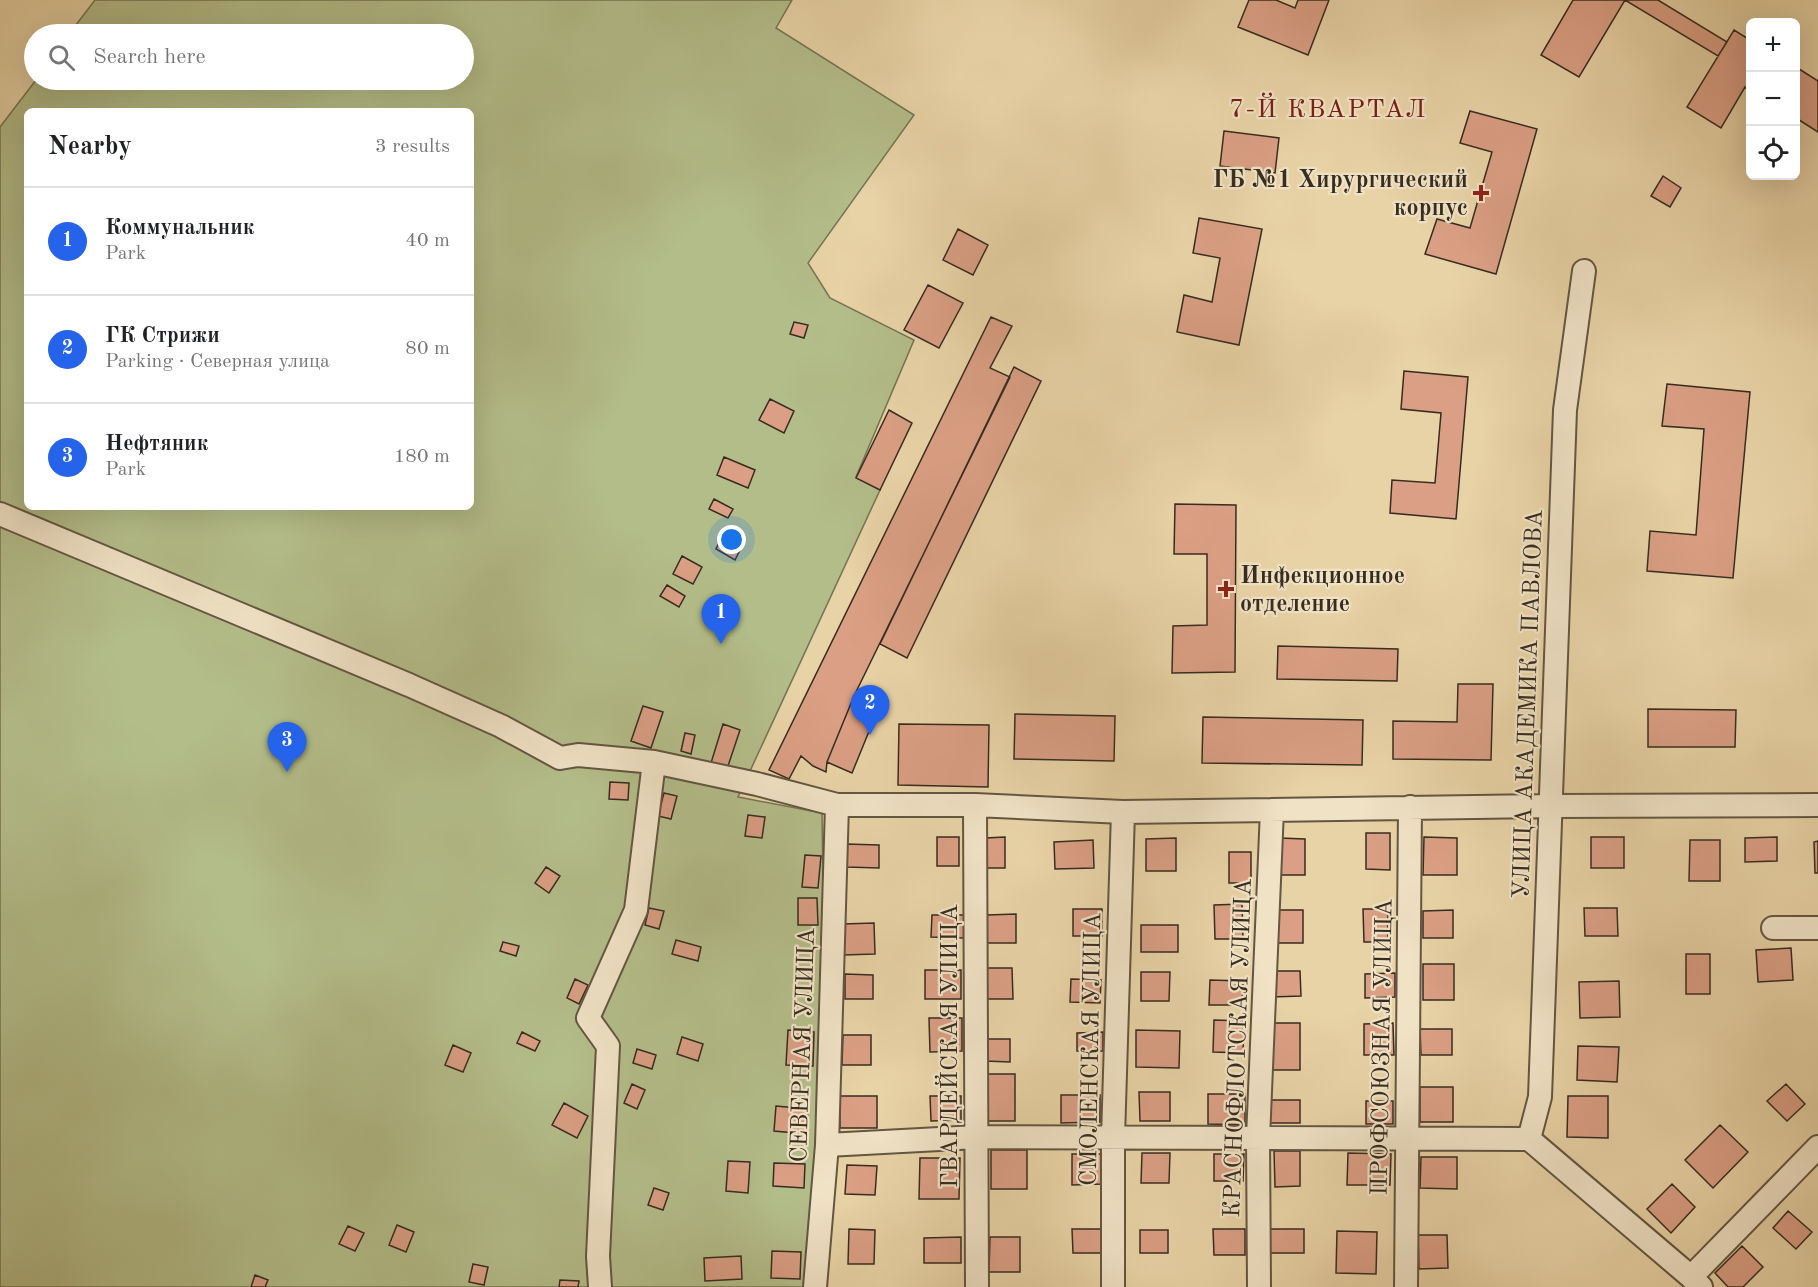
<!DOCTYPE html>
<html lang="en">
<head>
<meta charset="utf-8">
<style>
	body { margin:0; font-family:"Old Standard TT",serif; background:#f6f6f6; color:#202124 }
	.controls { position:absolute; right:18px; top:18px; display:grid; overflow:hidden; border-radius:9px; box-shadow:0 6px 24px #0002 }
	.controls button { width:54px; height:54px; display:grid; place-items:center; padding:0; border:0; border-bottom:2px solid #e0e0e0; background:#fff; color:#202124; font:30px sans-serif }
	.you { position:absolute; left:732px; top:540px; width:21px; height:21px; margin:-15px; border:4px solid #fff; border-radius:50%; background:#1a73e8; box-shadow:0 0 0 9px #1a73e833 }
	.badge { display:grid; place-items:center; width:39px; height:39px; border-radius:50%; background:#2563eb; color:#fff; font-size:20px; font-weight:700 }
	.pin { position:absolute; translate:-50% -50px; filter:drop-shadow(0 2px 3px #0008) }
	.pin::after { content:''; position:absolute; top:32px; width:21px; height:18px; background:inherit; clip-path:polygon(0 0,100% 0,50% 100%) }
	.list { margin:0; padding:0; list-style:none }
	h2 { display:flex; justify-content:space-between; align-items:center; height:78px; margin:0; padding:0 24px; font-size:26px }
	h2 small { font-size:20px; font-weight:400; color:#757577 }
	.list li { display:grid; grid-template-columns:39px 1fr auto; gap:18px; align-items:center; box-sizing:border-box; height:108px; padding:0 24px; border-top:2px solid #e0e0e0 }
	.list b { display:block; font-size:22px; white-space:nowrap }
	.list p { margin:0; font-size:20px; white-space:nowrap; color:#757577 }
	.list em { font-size:20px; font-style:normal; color:#757577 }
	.icon { flex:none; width:33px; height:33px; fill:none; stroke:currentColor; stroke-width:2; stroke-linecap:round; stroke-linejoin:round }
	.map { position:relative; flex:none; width:1818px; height:1287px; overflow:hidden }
	.search { position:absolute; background:#fff; box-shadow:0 6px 24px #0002; left:24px; top:24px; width:450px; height:66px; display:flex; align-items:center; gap:15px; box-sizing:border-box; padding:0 21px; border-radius:33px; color:#757577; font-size:22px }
	.panel { position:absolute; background:#fff; box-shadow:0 6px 24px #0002; left:24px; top:108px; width:450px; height:402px; border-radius:9px }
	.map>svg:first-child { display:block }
	.green { fill:#b3bd89; stroke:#757454; stroke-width:1.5; fill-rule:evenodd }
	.building { fill:#da9f84; stroke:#372c20; stroke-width:1.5 }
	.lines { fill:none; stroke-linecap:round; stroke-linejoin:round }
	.minor-casing { stroke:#635642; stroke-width:26 }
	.minor { stroke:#f0e2c5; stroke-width:22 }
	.poi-dot { fill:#8f2418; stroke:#f0e2c5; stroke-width:2 }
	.labels { text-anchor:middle; stroke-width:4.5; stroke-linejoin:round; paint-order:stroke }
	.poi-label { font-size:24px; font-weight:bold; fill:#372c20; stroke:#f0e2c5; text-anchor:end }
	.street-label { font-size:24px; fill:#372c20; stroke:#f0e2c5 }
	.neighbourhood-label { font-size:26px; letter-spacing:1.5px; fill:#7a1f14; stroke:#f0e2c5 }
</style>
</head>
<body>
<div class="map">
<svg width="1818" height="1287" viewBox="0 0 1818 1287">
	<rect width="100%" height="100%" fill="#e8d3a6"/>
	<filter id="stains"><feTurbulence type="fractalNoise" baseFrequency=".00333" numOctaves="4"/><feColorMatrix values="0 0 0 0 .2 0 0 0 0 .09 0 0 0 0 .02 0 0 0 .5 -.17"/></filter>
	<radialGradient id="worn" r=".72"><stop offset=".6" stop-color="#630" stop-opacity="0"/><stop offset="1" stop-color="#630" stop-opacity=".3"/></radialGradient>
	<path class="green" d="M 95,0 L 792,0 L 776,28 L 914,115 L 808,263 L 830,298 L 914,340 L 856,477 L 880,490 L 738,797 L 822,813 L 825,1016 L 808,1287 L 0,1287 L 0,127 L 36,80 L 464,80 L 464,34 L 69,34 ZM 27,111 L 471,111 L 471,507 L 27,507 Z"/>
	<path class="building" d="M 1249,0 L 1276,0 L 1295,8 L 1298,0 L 1329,0 L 1308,55 L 1238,27 Z
		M 1573,0 L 1658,0 L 1727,42 L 1718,56 L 1625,0 L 1579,77 L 1541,55 Z
		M 1734,30 L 1750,40 L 1750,91 L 1745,87 L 1721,128 L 1687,107 Z
		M 1796,67 L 1818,81 L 1818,132 L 1796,118 Z
		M 1470,111 L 1537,129 L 1496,274 L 1425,254 L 1437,219 L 1470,228 L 1492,152 L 1460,143 Z
		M 1224,131 L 1279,138 L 1275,173 L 1220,166 Z
		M 1663,176 L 1681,188 L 1670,207 L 1651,196 Z
		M 1199,218 L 1262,229 L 1239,345 L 1177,332 L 1184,295 L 1212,302 L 1220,258 L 1193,253 Z
		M 958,229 L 988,245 L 973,275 L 943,260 Z
		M 928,285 L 963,303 L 939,348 L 904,330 Z
		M 991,317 L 1012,326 L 990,368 L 1010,377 L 854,696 L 827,762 L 826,772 L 813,766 L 801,756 L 789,779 L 769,770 Z
		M 794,322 L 808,325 L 804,338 L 790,334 Z
		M 1014,367 L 1041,381 L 907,658 L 880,644 Z
		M 1404,371 L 1468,377 L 1456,519 L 1390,513 L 1392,480 L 1435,483 L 1441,413 L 1401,409 Z
		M 1667,384 L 1750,392 L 1733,578 L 1647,571 L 1650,531 L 1696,535 L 1704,429 L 1662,426 Z
		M 770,399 L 794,411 L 784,433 L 759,420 Z
		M 889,410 L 912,423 L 880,490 L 856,478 Z
		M 724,457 L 755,470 L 748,488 L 717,475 Z
		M 714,499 L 733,509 L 728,518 L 709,509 Z
		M 1175,504 L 1236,505 L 1235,672 L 1172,673 L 1173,626 L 1207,625 L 1207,554 L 1174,554 Z
		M 722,537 L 741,548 L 735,560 L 716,549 Z
		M 682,556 L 702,567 L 693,584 L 673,574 Z
		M 667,585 L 685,596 L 679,607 L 660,596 Z
		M 1278,646 L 1398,649 L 1397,681 L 1277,679 Z
		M 1458,684 L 1493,684 L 1491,760 L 1393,759 L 1393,721 L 1457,722 Z
		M 854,696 L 879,707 L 852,773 L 827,762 Z
		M 643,706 L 663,712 L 651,748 L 631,741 Z
		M 1648,709 L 1736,710 L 1735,747 L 1648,747 Z
		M 1015,714 L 1115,716 L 1114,761 L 1014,759 Z
		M 1203,717 L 1363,720 L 1362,765 L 1202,763 Z
		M 723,724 L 740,730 L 727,769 L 711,763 Z
		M 899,724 L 989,725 L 988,787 L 898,785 Z
		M 685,733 L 695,735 L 691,754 L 681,751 Z
		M 610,782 L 629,783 L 628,800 L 609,799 Z
		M 664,793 L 677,796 L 671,819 L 658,816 Z
		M 748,815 L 765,817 L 762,838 L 745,836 Z
		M 1366,833 L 1390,833 L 1390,870 L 1366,869 Z
		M 937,837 L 959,837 L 959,866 L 937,866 Z
		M 1005,837 L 1005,868 L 986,868 L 985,838 Z
		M 1424,837 L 1457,838 L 1457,875 L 1423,875 Z
		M 1591,837 L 1624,837 L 1624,868 L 1591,868 Z
		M 1777,837 L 1777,861 L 1745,862 L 1745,838 Z
		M 1176,838 L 1176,871 L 1146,871 L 1146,839 Z
		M 1279,838 L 1305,839 L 1305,875 L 1279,875 Z
		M 1093,840 L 1094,868 L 1055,869 L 1054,842 Z
		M 1690,840 L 1720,840 L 1720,881 L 1689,881 Z
		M 1818,841 L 1818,873 L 1815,873 L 1814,842 Z
		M 846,844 L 879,845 L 879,868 L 846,867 Z
		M 1229,852 L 1251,852 L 1251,883 L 1229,883 Z
		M 805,855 L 821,856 L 818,888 L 802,887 Z
		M 546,867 L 560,876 L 549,893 L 535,883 Z
		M 798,898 L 817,898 L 818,925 L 798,925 Z
		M 1242,904 L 1243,939 L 1215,939 L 1214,905 Z
		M 649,908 L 664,911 L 659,929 L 645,925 Z
		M 1584,908 L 1617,908 L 1618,936 L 1585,936 Z
		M 1073,909 L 1102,909 L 1102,936 L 1073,936 Z
		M 1363,909 L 1388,909 L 1388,942 L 1364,942 Z
		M 1273,910 L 1303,910 L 1303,943 L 1273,943 Z
		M 1453,910 L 1453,938 L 1423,938 L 1423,911 Z
		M 1016,914 L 1016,943 L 987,943 L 987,915 Z
		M 932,915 L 964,915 L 964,938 L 931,937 Z
		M 874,923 L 875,954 L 843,955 L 842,924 Z
		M 1141,925 L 1178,925 L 1178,952 L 1141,952 Z
		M 676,940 L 701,947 L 698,961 L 672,954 Z
		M 503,942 L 519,946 L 516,956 L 500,951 Z
		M 1791,948 L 1793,980 L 1758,982 L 1756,950 Z
		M 1686,954 L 1710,954 L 1710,994 L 1686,994 Z
		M 1423,964 L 1454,964 L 1454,1000 L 1423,1000 Z
		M 985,968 L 1012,968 L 1013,999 L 985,999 Z
		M 925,970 L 961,970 L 961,999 L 925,999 Z
		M 1271,971 L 1300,971 L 1301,996 L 1271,997 Z
		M 1141,972 L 1170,972 L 1169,1001 L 1141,1001 Z
		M 1395,973 L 1395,997 L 1365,998 L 1365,974 Z
		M 845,974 L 873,975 L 873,999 L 845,999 Z
		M 575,979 L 588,985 L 579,1004 L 567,998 Z
		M 1071,979 L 1101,980 L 1100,1003 L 1070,1002 Z
		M 1210,980 L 1243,981 L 1242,1005 L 1209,1005 Z
		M 1619,981 L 1620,1017 L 1580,1018 L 1579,982 Z
		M 929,1018 L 962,1018 L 962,1051 L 930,1052 Z
		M 1214,1020 L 1244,1021 L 1243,1053 L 1213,1052 Z
		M 1271,1023 L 1300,1023 L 1300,1070 L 1271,1070 Z
		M 1393,1023 L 1394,1055 L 1364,1055 L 1364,1024 Z
		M 1420,1029 L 1452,1029 L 1452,1055 L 1421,1055 Z
		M 788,1030 L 814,1032 L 813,1066 L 786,1065 Z
		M 1136,1030 L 1180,1031 L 1179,1068 L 1136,1067 Z
		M 522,1032 L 540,1041 L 535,1051 L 517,1043 Z
		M 1103,1032 L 1103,1051 L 1077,1051 L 1077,1033 Z
		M 843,1035 L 871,1035 L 871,1065 L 842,1065 Z
		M 682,1037 L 703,1044 L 698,1061 L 677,1054 Z
		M 986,1039 L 1010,1039 L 1010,1062 L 985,1061 Z
		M 453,1045 L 471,1053 L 463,1072 L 445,1065 Z
		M 1578,1046 L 1619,1047 L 1617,1082 L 1577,1080 Z
		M 637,1049 L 656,1055 L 652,1069 L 633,1063 Z
		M 987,1074 L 1015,1074 L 1015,1121 L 987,1121 Z
		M 632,1084 L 645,1090 L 637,1109 L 624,1103 Z
		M 1786,1084 L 1805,1104 L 1787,1121 L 1767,1101 Z
		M 1420,1087 L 1453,1087 L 1453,1122 L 1420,1122 Z
		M 1139,1092 L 1170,1092 L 1170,1121 L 1140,1121 Z
		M 1208,1094 L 1245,1094 L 1245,1125 L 1208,1124 Z
		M 1061,1095 L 1100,1095 L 1100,1122 L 1061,1123 Z
		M 840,1096 L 877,1096 L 877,1128 L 840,1128 Z
		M 930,1096 L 961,1096 L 961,1120 L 931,1121 Z
		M 1568,1096 L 1608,1096 L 1608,1138 L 1567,1137 Z
		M 1271,1100 L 1300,1100 L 1300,1123 L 1270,1123 Z
		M 1366,1101 L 1393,1101 L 1393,1124 L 1366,1124 Z
		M 564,1103 L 588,1116 L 577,1138 L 552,1125 Z
		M 776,1106 L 808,1109 L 806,1134 L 774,1131 Z
		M 1720,1125 L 1748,1152 L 1713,1188 L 1685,1160 Z
		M 991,1150 L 1027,1150 L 1027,1189 L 991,1189 Z
		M 1274,1151 L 1300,1151 L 1300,1186 L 1275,1187 Z
		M 1142,1153 L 1170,1153 L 1169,1183 L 1141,1183 Z
		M 1348,1153 L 1391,1154 L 1390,1185 L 1347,1185 Z
		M 1072,1154 L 1102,1154 L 1102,1184 L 1072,1185 Z
		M 1214,1154 L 1244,1154 L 1243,1181 L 1214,1181 Z
		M 1421,1157 L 1457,1157 L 1457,1189 L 1420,1188 Z
		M 920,1158 L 960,1158 L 959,1199 L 919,1199 Z
		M 728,1161 L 750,1162 L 748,1193 L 726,1191 Z
		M 774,1163 L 805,1164 L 804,1188 L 773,1186 Z
		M 847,1165 L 877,1166 L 875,1195 L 845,1194 Z
		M 1672,1184 L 1695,1207 L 1671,1233 L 1647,1209 Z
		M 654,1188 L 669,1193 L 663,1210 L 648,1205 Z
		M 1788,1211 L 1812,1232 L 1796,1249 L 1773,1228 Z
		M 397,1225 L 414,1232 L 406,1252 L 389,1245 Z
		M 348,1226 L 364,1233 L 355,1251 L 339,1244 Z
		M 849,1229 L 875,1230 L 874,1264 L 848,1264 Z
		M 1072,1229 L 1101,1229 L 1102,1253 L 1073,1253 Z
		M 1213,1229 L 1245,1229 L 1245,1255 L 1214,1255 Z
		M 1270,1229 L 1304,1229 L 1304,1253 L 1270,1253 Z
		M 1140,1230 L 1168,1230 L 1168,1253 L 1140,1253 Z
		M 1337,1231 L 1377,1232 L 1376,1274 L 1336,1273 Z
		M 1418,1235 L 1447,1235 L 1448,1268 L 1419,1269 Z
		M 961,1237 L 961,1263 L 924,1263 L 924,1238 Z
		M 990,1237 L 1020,1237 L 1020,1272 L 989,1272 Z
		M 1742,1246 L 1763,1267 L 1743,1287 L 1728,1287 L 1715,1273 Z
		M 772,1251 L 801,1252 L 800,1279 L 771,1278 Z
		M 741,1256 L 742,1279 L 705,1281 L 704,1258 Z
		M 473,1264 L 488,1267 L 484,1285 L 469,1282 Z
		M 255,1275 L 268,1280 L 265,1287 L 251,1287 Z
		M 560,1280 L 579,1281 L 578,1287 L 559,1287 Z"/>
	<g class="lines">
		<defs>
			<path id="minor" d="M 0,514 L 409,685 L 501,726 L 560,758 L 578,755 L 654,762 L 757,784 L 837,805 L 975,805 L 1123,812 L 1551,806 L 1818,805
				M 975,805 L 977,1287
				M 1773,928 L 1818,928
				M 1529,1139 L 1540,1097 L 1565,410 L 1584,271
				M 1529,1139 L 1691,1277 L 1701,1287
				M 827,1145 L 977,1137 L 1529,1139
				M 1691,1277 L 1818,1147
				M 600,1287 L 598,1256 L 608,1046 L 588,1018 L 636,910 L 654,762
				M 815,1287 L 827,1145 L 837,805
				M 1113,1287 L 1113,1138 L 1123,812
				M 1259,1287 L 1258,1138 L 1272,810
				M 1406,1287 L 1410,807"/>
		</defs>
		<use href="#minor" class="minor-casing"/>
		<use href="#minor" class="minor"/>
	</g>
	<g class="poi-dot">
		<path d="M1478 184h6v6h6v6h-6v6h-6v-6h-6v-6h6z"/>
		<path d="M1223 580h6v6h6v6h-6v6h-6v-6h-6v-6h6z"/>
	</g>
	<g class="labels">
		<g class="poi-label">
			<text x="1468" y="187">ГБ №1 Хирургический<tspan x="1468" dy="28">корпус</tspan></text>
			<text x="1240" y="583" text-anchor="start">Инфекционное<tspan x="1240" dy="28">отделение</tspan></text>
		</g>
		<g class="street-label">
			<text transform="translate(1527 704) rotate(-88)" y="8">УЛИЦА АКАДЕМИКА ПАВЛОВА</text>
			<text transform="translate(802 1045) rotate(-88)" y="8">СЕВЕРНАЯ УЛИЦА</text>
			<text transform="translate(949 1046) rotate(-90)" y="8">ГВАРДЕЙСКАЯ УЛИЦА</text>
			<text transform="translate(1381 1047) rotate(-89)" y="8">ПРОФСОЮЗНАЯ УЛИЦА</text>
			<text transform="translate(1237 1048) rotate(-88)" y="8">КРАСНОФЛОТСКАЯ УЛИЦА</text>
			<text transform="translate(1090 1049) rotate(-89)" y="8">СМОЛЕНСКАЯ УЛИЦА</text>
		</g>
		<g class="neighbourhood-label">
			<text x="1328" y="117">7-Й КВАРТАЛ</text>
		</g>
	</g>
	<rect width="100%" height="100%" filter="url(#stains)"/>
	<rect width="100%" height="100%" fill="url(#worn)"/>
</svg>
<div class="controls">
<button>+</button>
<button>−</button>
<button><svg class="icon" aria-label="locate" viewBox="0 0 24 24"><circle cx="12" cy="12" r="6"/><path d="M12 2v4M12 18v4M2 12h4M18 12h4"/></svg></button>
</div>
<div class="you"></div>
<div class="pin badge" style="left:721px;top:644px">1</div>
<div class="pin badge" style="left:870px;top:735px">2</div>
<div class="pin badge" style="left:287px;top:772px">3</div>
<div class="search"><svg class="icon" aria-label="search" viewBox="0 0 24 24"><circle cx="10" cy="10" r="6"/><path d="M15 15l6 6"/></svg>Search here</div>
<section class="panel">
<h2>Nearby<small>3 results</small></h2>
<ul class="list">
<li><span class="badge">1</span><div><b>Коммунальник</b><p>Park</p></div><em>40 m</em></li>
<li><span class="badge">2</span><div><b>ГК Стрижи</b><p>Parking · Северная улица</p></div><em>80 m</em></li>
<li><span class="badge">3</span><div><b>Нефтяник</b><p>Park</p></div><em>180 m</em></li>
</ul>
</section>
</div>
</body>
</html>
